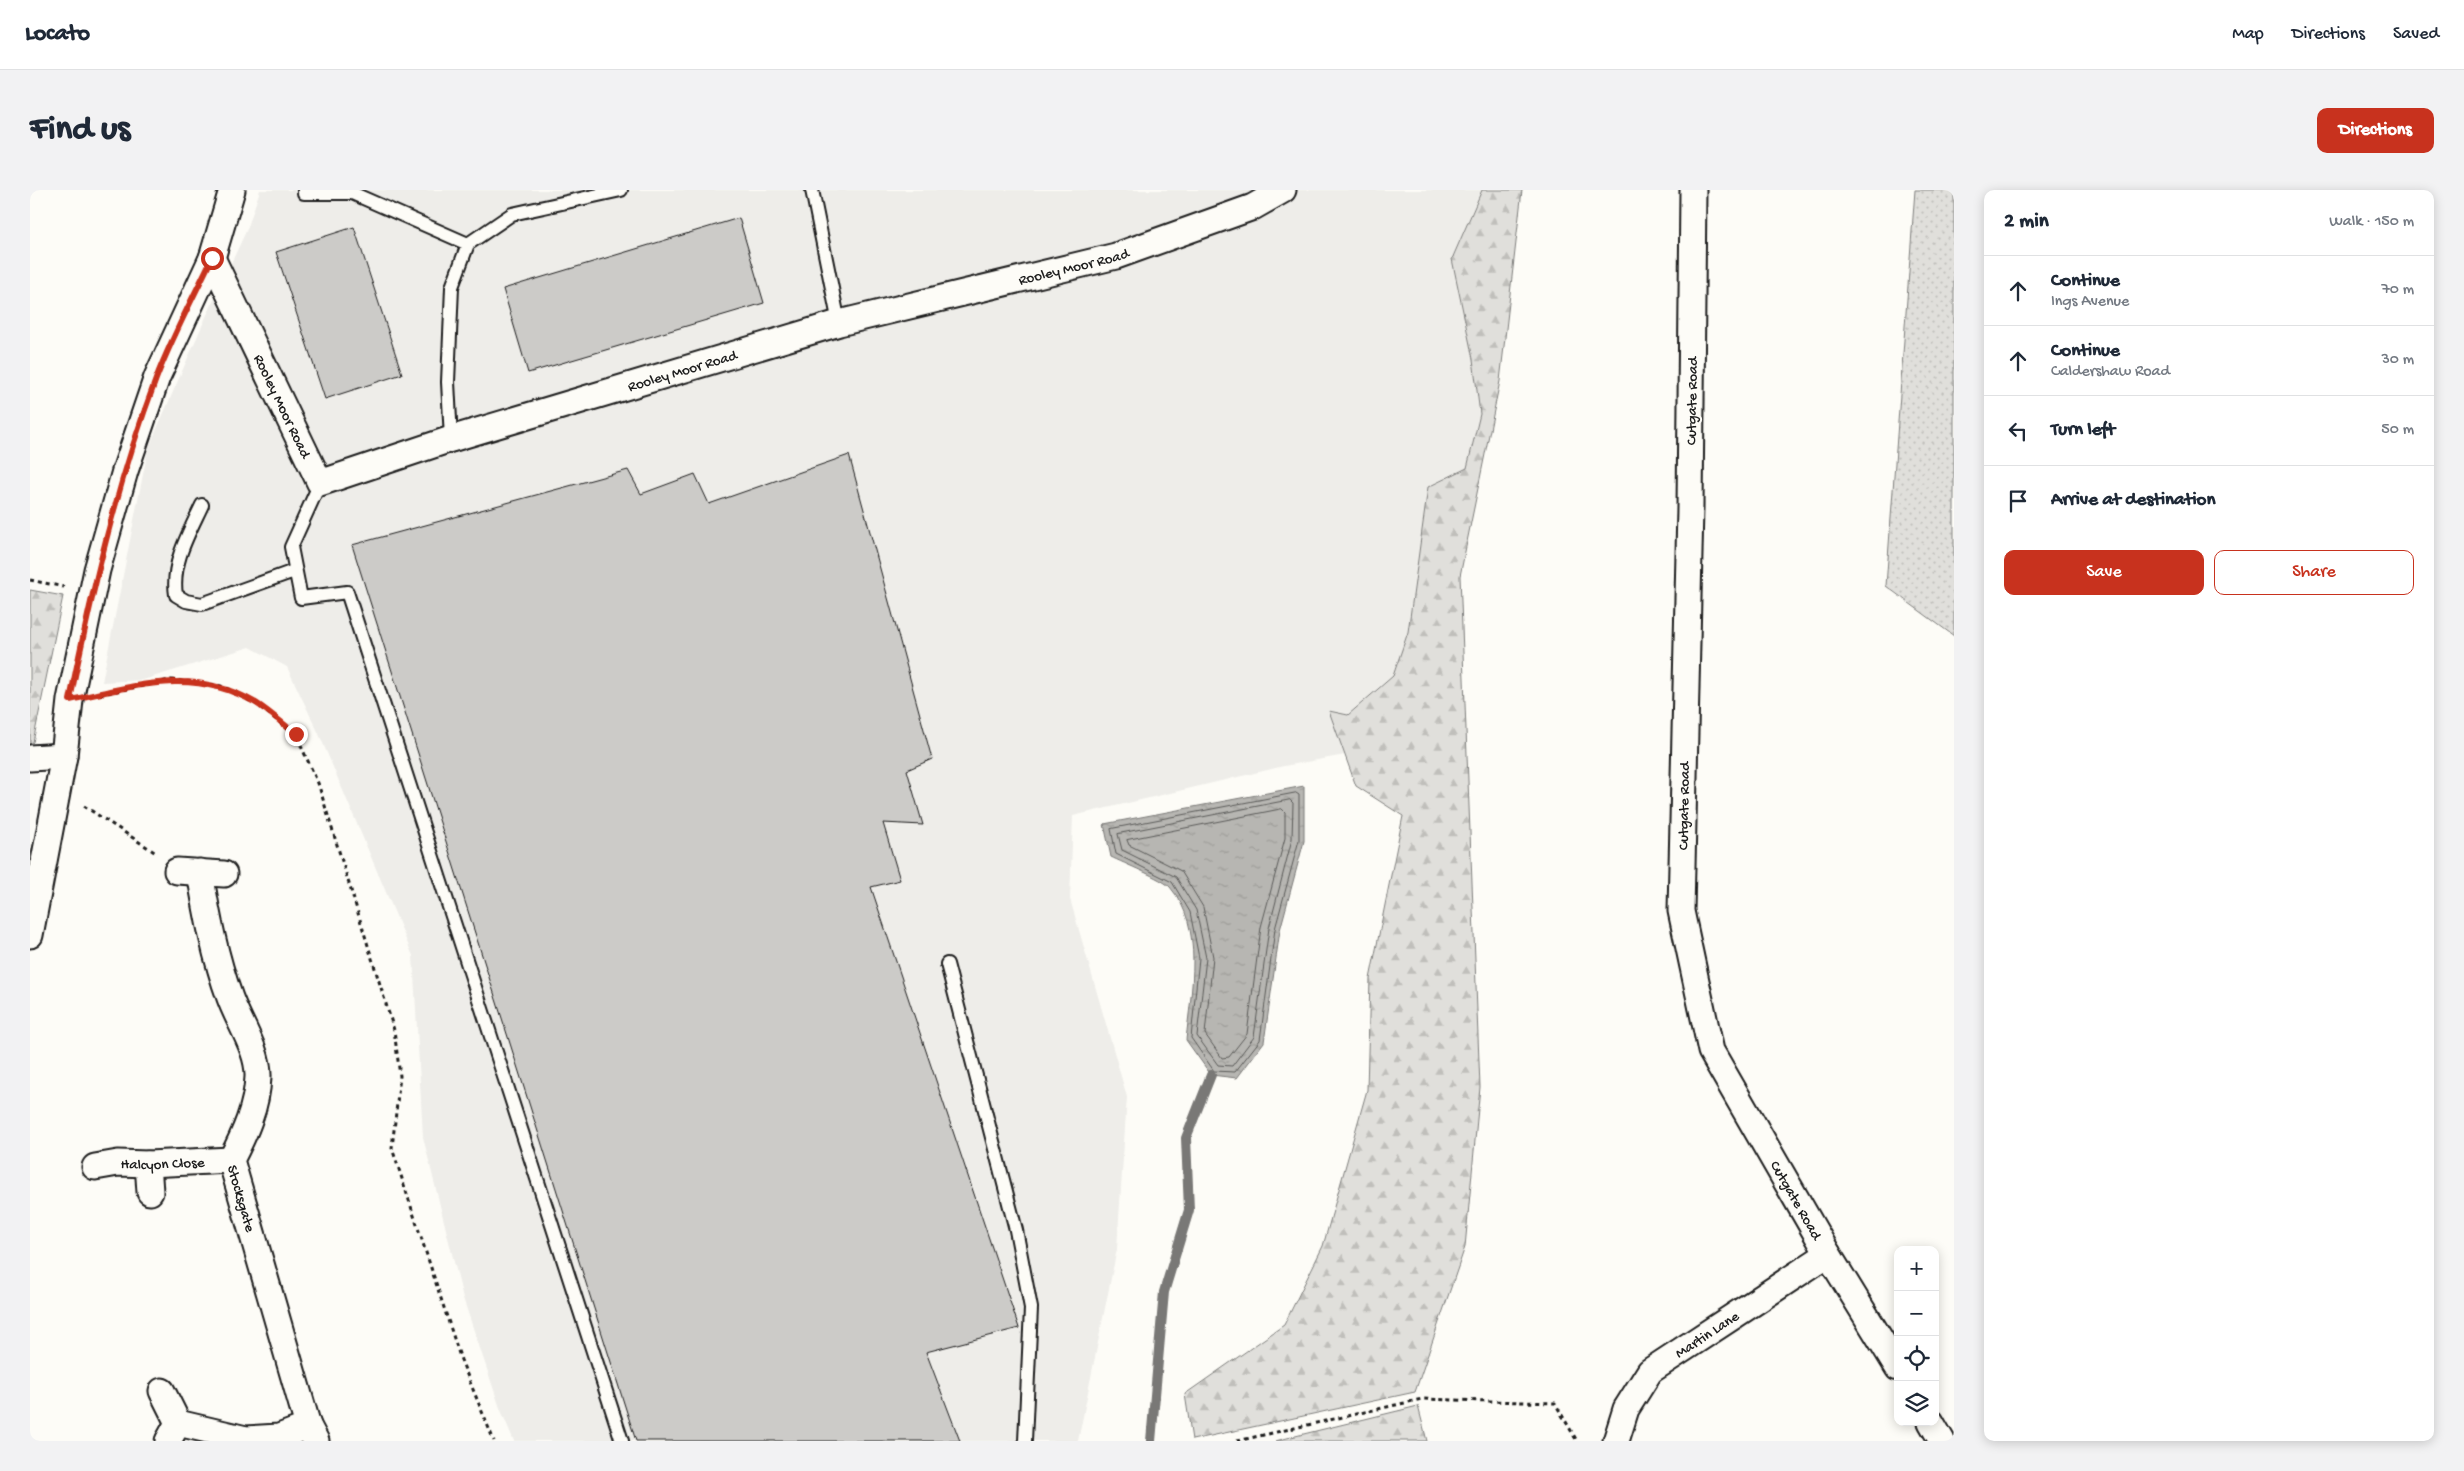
<!DOCTYPE html>
<html lang="en">
<head>
<meta charset="utf-8">
<style>
	body { margin:0; font-family:"Gochi Hand",sans-serif; background:#f2f2f3; color:#1f2937 }
	.controls { position:absolute; right:15px; bottom:15px; display:grid; overflow:hidden; border-radius:10px; box-shadow:0 2px 12px #0003 }
	.controls button { width:45px; height:45px; display:grid; place-items:center; padding:0; border:0; border-bottom:1px solid #e0e1e3; background:#fff; color:#1f2937; font:25px sans-serif }
	.stop { position:absolute; width:15px; height:15px; margin:-11px; border:4px solid #c8321e; border-radius:50%; background:#fff }
	.stop.end { background:#c8321e; border-color:#fff; box-shadow:0 1px 5px #0008 }
	.list { margin:0; padding:0; list-style:none }
	h2 { display:flex; justify-content:space-between; align-items:center; height:65px; margin:0; padding:0 20px; font-size:21px }
	h2 small { font-size:16px; font-weight:400; color:#747a83 }
	.list li { display:grid; grid-template-columns:32px 1fr auto; gap:15px; align-items:center; box-sizing:border-box; height:70px; padding:0 20px; border-top:1px solid #e0e1e3 }
	.list b { display:block; font-size:19px; white-space:nowrap }
	.list p { margin:0; font-size:16px; white-space:nowrap; color:#747a83 }
	.list em { font-size:16px; font-style:normal; color:#747a83 }
	.actions { display:flex; gap:10px; padding:15px 20px }
	.actions a { flex:1; padding:11px 0; border:1px solid #c8321e; border-radius:10px; text-align:center; font-size:18px; color:#c8321e }
	.actions .main { background:#c8321e; color:#fff }
	.icon { flex:none; width:28px; height:28px; fill:none; stroke:currentColor; stroke-width:2; stroke-linecap:round; stroke-linejoin:round }
	.map { position:relative; flex:none; width:1924px; height:1251px; overflow:hidden; border-radius:10px }
	header { display:flex; align-items:center; gap:30px; box-sizing:border-box; height:70px; padding:0 25px; background:#fff; border-bottom:1px solid #e0e1e3 }
	header strong { font-size:24px }
	nav { display:flex; gap:28px; margin-inline-start:auto; font-size:18px }
	.intro { display:flex; align-items:center; justify-content:space-between; box-sizing:border-box; height:120px; padding:0 30px }
	h1 { margin:0; font-size:35px }
	.button { padding:12px 22px; border-radius:10px; background:#c8321e; color:#fff; font-size:18px; font-weight:700 }
	main { display:flex; gap:30px; padding:0 30px }
	aside { flex:1; background:#fff; border-radius:10px; box-shadow:0 2px 12px #0003 }
	.map>svg:first-child { display:block }
	.built { fill:#eeede9 }
	.grass { fill:url(#grass-dots); stroke:#7e7e7c }
	.forest { fill:url(#forest-firs); stroke:#7e7e7c }
	.water { fill:url(#water-ripples); stroke:#797876 }
	.lines { fill:none; stroke-linecap:round; stroke-linejoin:round }
	.shore { stroke:#5a5a58; stroke-width:1 }
	.stream { stroke:#797876; stroke-width:10 }
	.building { fill:#cccbc8; stroke:#1c1c1c }
	.lane-casing { stroke:#1c1c1c; stroke-width:16 }
	.street-casing { stroke:#1c1c1c; stroke-width:29 }
	.path { stroke:#1c1c1c; stroke-width:3; stroke-dasharray:4 4; stroke-linecap:butt }
	.lane { stroke:#fdfcf7; stroke-width:12 }
	.street { stroke:#fdfcf7; stroke-width:25 }
	.route { stroke:#c8321e; stroke-width:6 }
	.labels { text-anchor:middle; stroke-width:4; stroke-linejoin:round; paint-order:stroke }
	.street-label { font-size:15px; fill:#1c1c1c; stroke:#fdfcf7 }
</style>
</head>
<body>
<header>
<strong>Locato</strong>
<nav><a>Map</a><a>Directions</a><a>Saved</a></nav>
</header>
<div class="intro"><h1>Find us</h1><a class="button">Directions</a></div>
<main>
<div class="map">
<svg width="1924" height="1251" viewBox="0 0 1924 1251">
	<defs>
		<pattern id="grass-dots" width="8" height="8" patternUnits="userSpaceOnUse" patternTransform="scale(1.25)"><rect width="8" height="8" fill="#e0dfdb"/><path d="M2 2h.1M6 6h.1" fill="none" stroke="#c0bfbb" stroke-width="1.8" stroke-linecap="round"/></pattern>
		<pattern id="forest-firs" width="22" height="20" patternUnits="userSpaceOnUse" patternTransform="scale(1.25)"><rect width="22" height="20" fill="#e0dfdb"/><path d="M5 1l3.5 6h-7zM16 11l3.5 6h-7z" fill="#c0bfbb"/></pattern>
		<pattern id="water-ripples" width="26" height="14" patternUnits="userSpaceOnUse" patternTransform="scale(1.25)"><rect width="26" height="14" fill="#b7b6b2"/><path d="M2 4q2-2 4 0t4 0M15 11q2-2 4 0t4 0" fill="none" stroke="#9d9c98"/></pattern>
	</defs>
	<rect width="100%" height="100%" fill="#fdfcf7"/>
	<filter id="ink" filterUnits="userSpaceOnUse"><feTurbulence type="fractalNoise" baseFrequency=".02" numOctaves="2"/><feDisplacementMap in="SourceGraphic" scale="10" xChannelSelector="R" yChannelSelector="G"/><feConvolveMatrix kernelMatrix="1 2 1 2 8 2 1 2 1" color-interpolation-filters="sRGB"/></filter>
	<g filter="url(#ink)">
		<path class="built" d="M 230,0 L 1452,0 L 1422,69 L 1443,169 L 1450,224 L 1437,278 L 1398,297 L 1378,442 L 1363,486 L 1318,525 L 1299,521 L 1315,565 L 1254,576 L 1043,626 L 1040,709 L 1097,907 L 1087,1059 L 1048,1251 L 484,1251 L 470,1218 L 433,1108 L 393,947 L 383,766 L 289,544 L 257,477 L 220,457 L 113,490 L 72,492 L 118,259 L 175,129 L 218,37 Z"/>
		<path class="grass" d="M 1885,0 L 1924,0 L 1924,446 L 1856,396 Z"/>
		<path class="forest" d="M 1452,0 L 1492,0 L 1470,191 L 1430,386 L 1450,897 L 1435,1057 L 1385,1202 L 1162,1250 L 1155,1204 L 1254,1135 L 1293,1056 L 1337,900 L 1340,789 L 1373,626 L 1326,596 L 1299,521 L 1318,525 L 1363,486 L 1378,442 L 1398,297 L 1437,278 L 1450,224 L 1443,169 L 1422,69 Z
			M 0,400 L 33,406 L 3,552 L 0,554 Z
			M 1388,1216 L 1397,1251 L 1245,1251 Z"/>
		<path class="water" d="M 1274,596 L 1274,651 L 1250,740 L 1234,852 L 1207,888 L 1181,885 L 1156,850 C 1161,801 1175,738 1140,697 C 1133,689 1093,673 1081,667 L 1074,634 Z"/>
		<g class="lines">
			<path class="shore" d="M 1266,603 L 1269,605 L 1269,650 L 1245,739 L 1230,850 L 1205,882 L 1184,881 L 1161,848 L 1169,768 L 1160,722 L 1142,692 L 1086,664 L 1081,639 Z
				M 1260,610 L 1263,613 L 1262,649 L 1239,738 L 1224,847 L 1202,876 L 1188,875 L 1167,846 L 1176,768 L 1166,720 L 1146,687 L 1092,660 L 1088,644 Z
				M 1252,619 L 1255,622 L 1255,648 L 1231,737 L 1217,844 L 1199,867 L 1192,868 L 1175,844 L 1183,767 L 1173,717 L 1151,681 L 1099,655 L 1097,650 Z"/>
			<path class="stream" d="M 1121,1251 L 1134,1102 L 1159,1020 L 1156,948 L 1181,885"/>
		</g>
		<path class="building" d="M 709,28 L 734,113 L 498,183 L 473,99 Z
			M 324,37 L 372,184 L 295,209 L 246,62 Z
			M 819,265 L 902,569 L 877,580 L 893,635 L 853,633 L 870,690 L 841,697 L 989,1138 L 896,1162 L 930,1251 L 606,1251 L 322,355 L 598,280 L 611,304 L 665,284 L 679,314 Z"/>
		<g class="lines">
			<defs>
				<path id="lane" d="M 274,0 L 274,3 L 322,3 L 438,54
					M 782,0 L 809,133
					M 421,249 L 418,192 L 422,97 L 438,54 L 482,24 L 591,0
					M 290,293 L 261,357 L 271,408 L 317,402 L 592,1251
					M 172,315 C 159,343 141,373 146,405 L 156,411 L 172,414 L 264,381
					M 917,774 L 986,1040 L 1001,1118 L 995,1251"/>
				<g id="street">
					<path id="s1" d="M 1663,0 L 1660,318 L 1651,721 L 1681,861 L 1798,1064 L 1868,1178"/>
					<path id="s2" d="M 182,68 L 290,293 L 421,249 L 809,133 L 1086,66 L 1223,17 L 1253,0"/>
					<path d="M 0,568 L 34,566"/>
					<path d="M 147,681 L 194,684"/>
					<path id="s3" d="M 170,682 C 177,725 185,767 200,808 C 209,833 229,861 228,887 C 227,917 214,945 201,970 L 278,1236 L 286,1251"/>
					<path d="M 0,745 L 34,566 L 40,510 L 67,380 L 95,281 L 127,187 L 182,68 L 202,0"/>
					<path d="M 118,974 L 120,1002"/>
					<path id="s4" d="M 65,977 L 88,973 L 118,974 L 201,970"/>
					<path d="M 132,1201 L 148,1233 L 216,1249 L 249,1247 L 278,1236"/>
					<path d="M 1901,1232 L 1912,1251"/>
					<path d="M 138,1251 L 148,1233"/>
					<path id="s5" d="M 1586,1251 L 1596,1219 L 1620,1181 L 1798,1064"/>
				</g>
			</defs>
			<use href="#lane" class="lane-casing"/>
			<use href="#street" class="street-casing"/>
			<path class="path" d="M 0,390 L 34,397
				M 70,504 L 141,490 L 191,496 L 227,514 L 266,545 L 288,593 L 364,840 L 370,886 L 362,958 L 431,1170 L 464,1251
				M 54,616 L 126,663
				M 1207,1251 L 1392,1209 L 1525,1213 L 1547,1251"/>
			<use href="#lane" class="lane"/>
			<use href="#street" class="street"/>
		</g>
	</g>
	<g class="lines" filter="url(#ink)">
		<path class="route" d="M 182,68 C 163,108 142,147 126,189 C 87,293 62,401 40,510 C 105,496 164,476 226,513 C 240,522 253,534 266,544"/>
	</g>
	<g class="labels">
		<g class="street-label">
			<text dy="5" stroke="none"><textPath href="#s2" startOffset="1034">Rooley Moor Road</textPath></text>
			<text dy="5" stroke="none"><textPath href="#s2" startOffset="629">Rooley Moor Road</textPath></text>
			<text transform="translate(1661 211) rotate(-89)" y="5">Cutgate Road</text>
			<text dy="5" stroke="none"><textPath href="#s2" startOffset="164">Rooley Moor Road</textPath></text>
			<text transform="translate(1653 616) rotate(-89)" y="5">Cutgate Road</text>
			<text dy="5" stroke="none"><textPath href="#s4" startOffset="68">Halcyon Close</textPath></text>
			<text dy="5" stroke="none"><textPath href="#s3" startOffset="342">Stocksgate</textPath></text>
			<text dy="5" stroke="none"><textPath href="#s1" startOffset="1036">Cutgate Road</textPath></text>
			<text dy="5" stroke="none"><textPath href="#s5" startOffset="146">Martin Lane</textPath></text>
		</g>
	</g>
</svg>
<div class="controls">
<button>+</button>
<button>−</button>
<button><svg class="icon" aria-label="locate" viewBox="0 0 24 24"><circle cx="12" cy="12" r="6"/><path d="M12 2v4M12 18v4M2 12h4M18 12h4"/></svg></button>
<button><svg class="icon" aria-label="layers" viewBox="0 0 24 24"><path d="M12 4l9 5-9 5-9-5zM3 14l9 5 9-5"/></svg></button>
</div>
<div class="stop" style="left:182px;top:68px"></div>
<div class="stop end" style="left:266px;top:544px"></div>
</div>
<aside>
<h2>2 min<small>Walk · 150 m</small></h2>
<ul class="list">
<li><svg class="icon" aria-label="ahead" viewBox="0 0 24 24"><path d="M12 20V5M6 11l6-6 6 6"/></svg><div><b>Continue</b><p>Ings Avenue</p></div><em>70 m</em></li>
<li><svg class="icon" aria-label="ahead" viewBox="0 0 24 24"><path d="M12 20V5M6 11l6-6 6 6"/></svg><div><b>Continue</b><p>Caldershaw Road</p></div><em>30 m</em></li>
<li><svg class="icon" aria-label="left" viewBox="0 0 24 24"><path d="M17 20v-9H6M10 6l-5 5 5 5"/></svg><div><b>Turn left</b></div><em>50 m</em></li>
<li><svg class="icon" aria-label="arrive" viewBox="0 0 24 24"><path d="M6 21V4h12l-3 4 3 4H6"/></svg><div><b>Arrive at destination</b></div></li>
</ul>
<div class="actions"><a class="main">Save</a><a>Share</a></div>
</aside>
</main>
</body>
</html>
